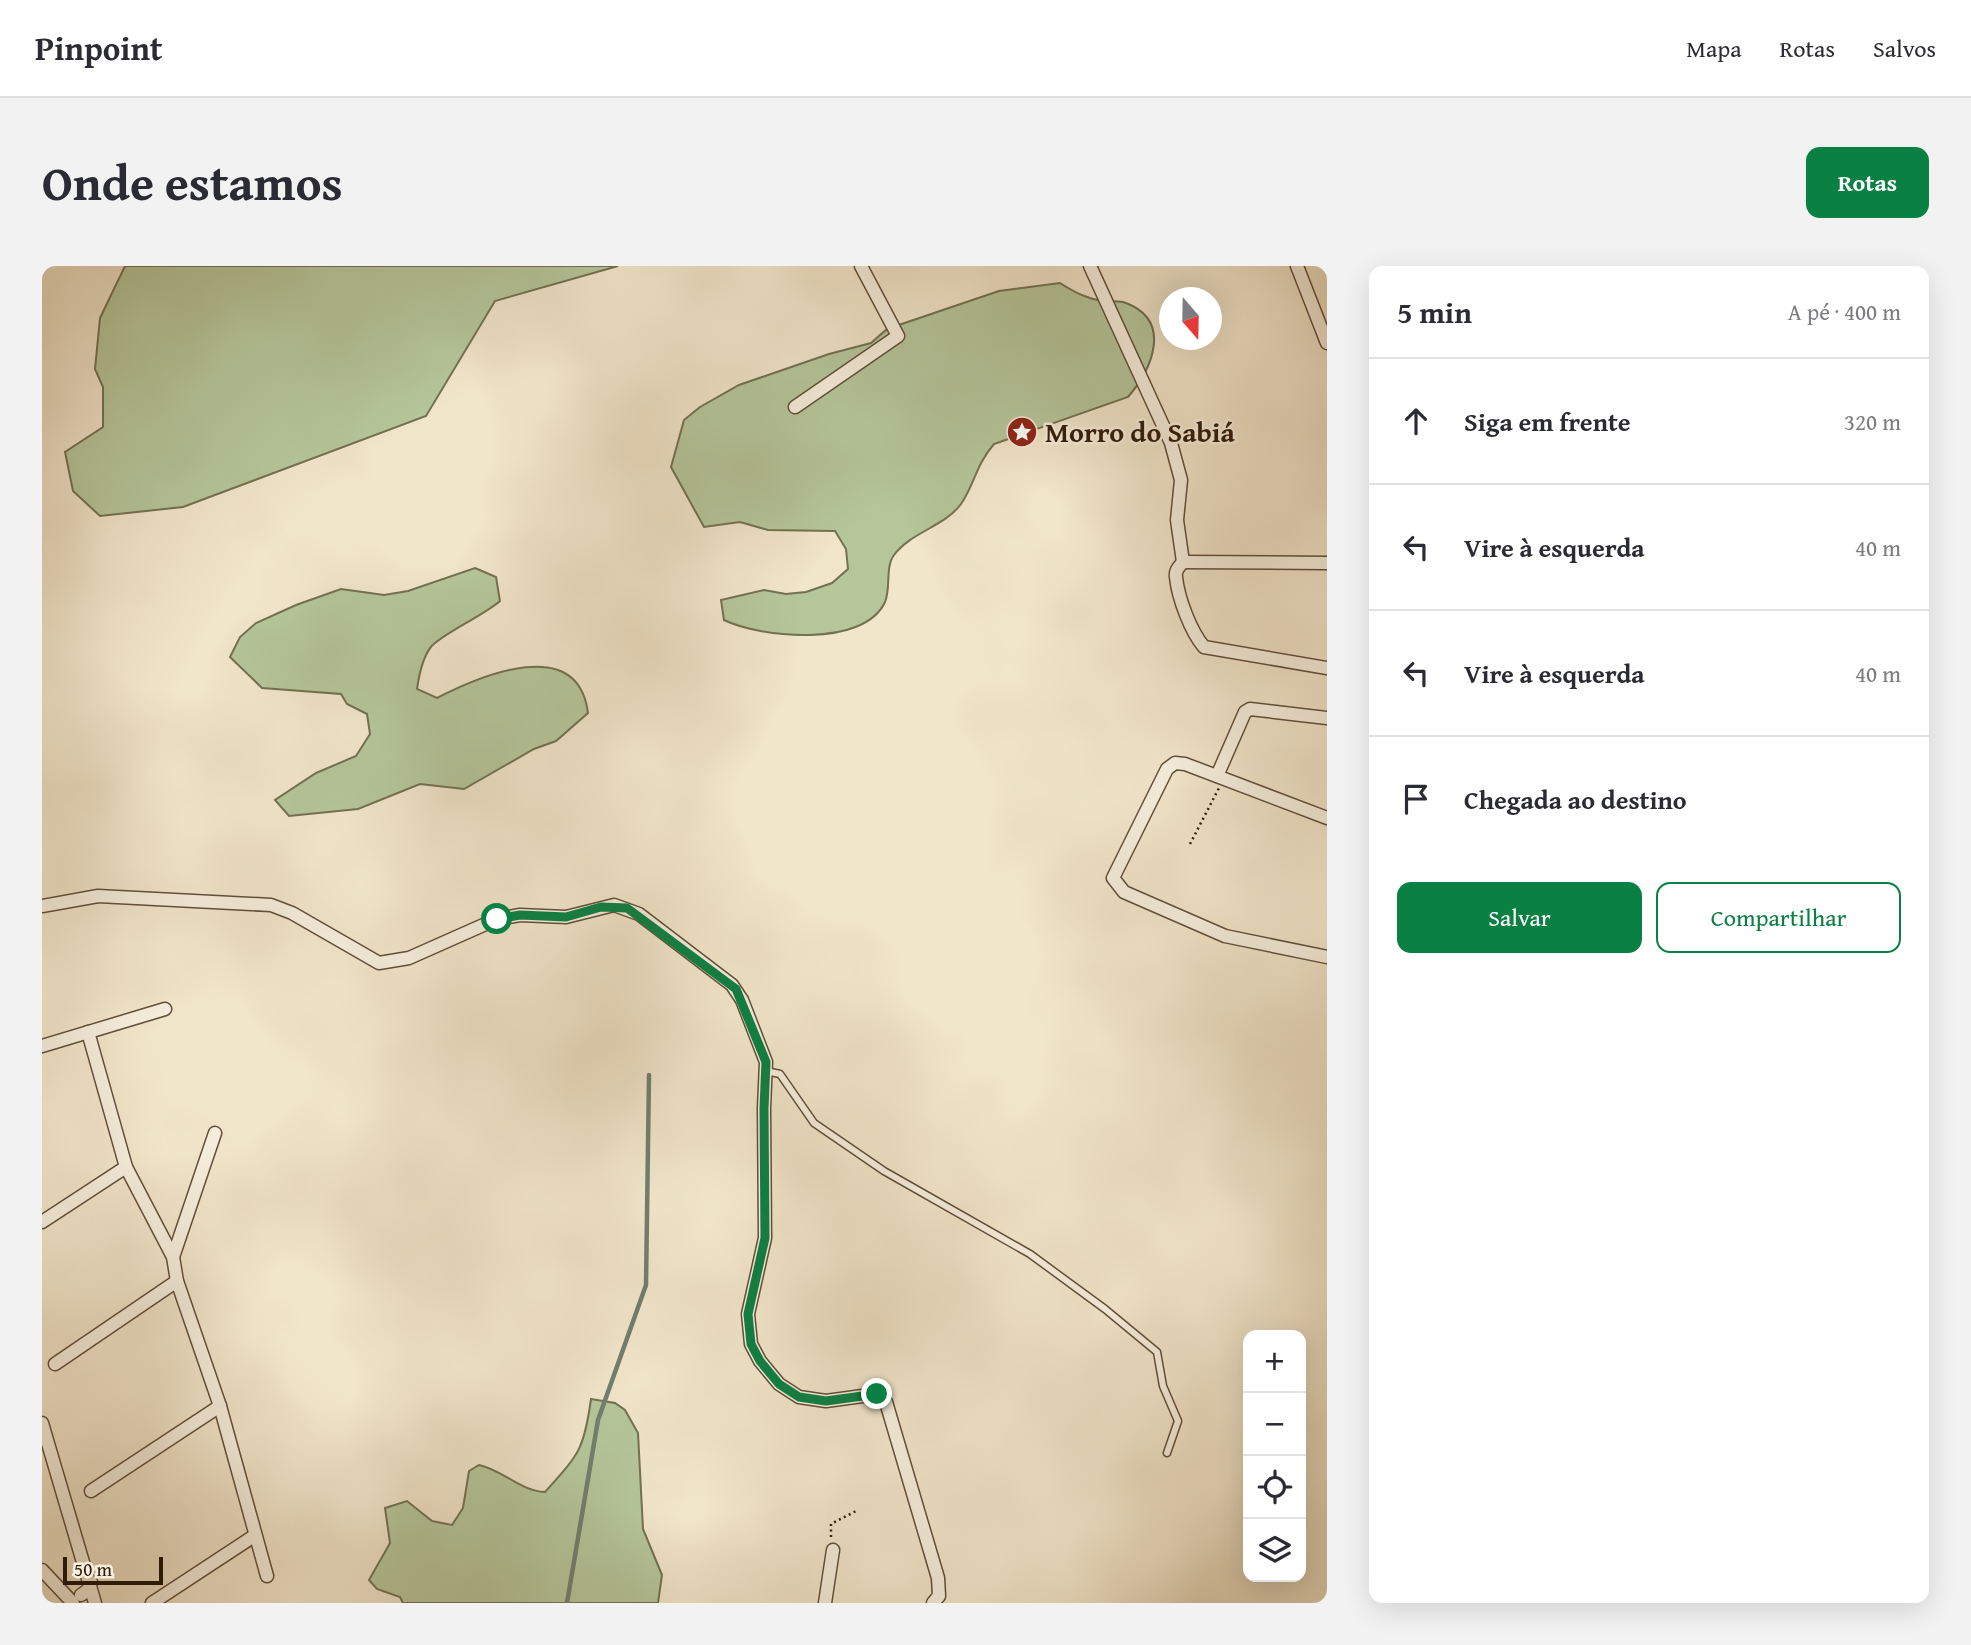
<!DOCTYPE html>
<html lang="pt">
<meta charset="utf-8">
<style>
:root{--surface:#fff;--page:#f2f2f3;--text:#2b2b33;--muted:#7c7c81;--line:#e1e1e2;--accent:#0b8043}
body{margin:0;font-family:"Gentium Book Plus",serif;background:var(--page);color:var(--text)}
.controls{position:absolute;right:21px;bottom:21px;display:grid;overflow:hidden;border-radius:14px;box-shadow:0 7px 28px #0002}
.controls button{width:63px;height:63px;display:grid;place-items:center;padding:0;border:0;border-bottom:2px solid var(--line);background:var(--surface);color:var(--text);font:35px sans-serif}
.compass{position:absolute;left:1117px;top:21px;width:63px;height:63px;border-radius:50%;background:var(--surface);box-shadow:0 7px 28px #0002;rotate:160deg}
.scale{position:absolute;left:21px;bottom:18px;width:100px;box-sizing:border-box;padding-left:7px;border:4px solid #311c0a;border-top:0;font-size:19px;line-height:24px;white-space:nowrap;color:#311c0a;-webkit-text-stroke:5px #f6eedd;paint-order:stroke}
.stop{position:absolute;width:21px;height:21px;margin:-16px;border:5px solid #0b8043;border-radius:50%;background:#fff}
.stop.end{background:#0b8043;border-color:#fff;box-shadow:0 2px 7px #0008}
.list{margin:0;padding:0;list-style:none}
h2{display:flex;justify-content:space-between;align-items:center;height:91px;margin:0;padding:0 28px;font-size:30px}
h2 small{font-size:23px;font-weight:400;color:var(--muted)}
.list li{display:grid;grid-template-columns:46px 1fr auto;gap:21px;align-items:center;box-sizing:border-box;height:126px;padding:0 28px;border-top:2px solid var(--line)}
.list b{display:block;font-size:26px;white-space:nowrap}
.list em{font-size:23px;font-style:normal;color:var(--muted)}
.actions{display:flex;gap:14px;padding:21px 28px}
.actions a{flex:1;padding:16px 0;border:2px solid var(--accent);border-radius:14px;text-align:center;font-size:24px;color:var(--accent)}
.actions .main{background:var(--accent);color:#fff}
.icon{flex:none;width:38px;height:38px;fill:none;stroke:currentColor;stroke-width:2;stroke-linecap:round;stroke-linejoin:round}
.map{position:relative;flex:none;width:1285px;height:1337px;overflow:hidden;border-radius:14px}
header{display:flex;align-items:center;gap:42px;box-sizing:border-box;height:98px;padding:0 35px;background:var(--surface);border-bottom:2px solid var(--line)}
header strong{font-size:33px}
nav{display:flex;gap:38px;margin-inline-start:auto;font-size:24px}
.intro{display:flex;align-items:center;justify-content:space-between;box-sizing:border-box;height:168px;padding:0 42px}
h1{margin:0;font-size:49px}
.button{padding:18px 32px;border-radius:14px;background:var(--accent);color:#fff;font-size:24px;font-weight:700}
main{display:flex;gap:42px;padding:0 42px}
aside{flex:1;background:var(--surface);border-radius:14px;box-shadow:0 7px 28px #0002}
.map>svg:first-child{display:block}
.green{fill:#b5c69b;stroke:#737152;stroke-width:2}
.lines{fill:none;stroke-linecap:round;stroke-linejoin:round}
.stream{stroke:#717e6f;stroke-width:4.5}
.service-casing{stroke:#614e3a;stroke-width:9}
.minor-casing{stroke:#614e3a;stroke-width:15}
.path{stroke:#311c0a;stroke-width:2.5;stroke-dasharray:2 3.5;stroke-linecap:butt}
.service{stroke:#f6eedd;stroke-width:6}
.minor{stroke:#f6eedd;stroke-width:12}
.route{stroke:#0b8043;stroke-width:9}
.labels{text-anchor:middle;stroke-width:5;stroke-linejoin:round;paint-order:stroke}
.poi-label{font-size:28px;font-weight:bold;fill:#311c0a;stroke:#f6eedd;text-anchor:start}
</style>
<header>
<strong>Pinpoint</strong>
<nav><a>Mapa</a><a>Rotas</a><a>Salvos</a></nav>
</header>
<div class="intro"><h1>Onde estamos</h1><a class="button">Rotas</a></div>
<main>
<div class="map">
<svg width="1285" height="1337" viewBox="0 0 1285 1337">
<rect width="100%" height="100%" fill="#f1e5ca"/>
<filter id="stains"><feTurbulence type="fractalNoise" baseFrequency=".00286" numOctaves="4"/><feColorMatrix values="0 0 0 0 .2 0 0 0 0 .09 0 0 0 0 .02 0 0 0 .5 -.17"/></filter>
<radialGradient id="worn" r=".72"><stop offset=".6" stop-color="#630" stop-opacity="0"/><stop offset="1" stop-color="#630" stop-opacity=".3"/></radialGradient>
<!-- green -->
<g class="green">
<path d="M83,0h493l-123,35 -69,115 -243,91 -83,9 -27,-25 -8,-39 38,-25v-40l-8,-18 5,-51z"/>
<path d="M1018,17c14,9 27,16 44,18 7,1 15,-1 22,2 47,18 26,66 2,94l-134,47c-19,22 -19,40 -33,60 -17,23 -50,28 -67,51 -9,12 -3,33 -9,47 -21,46 -124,36 -161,18l-3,-20 43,-10 22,4 20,-2 26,-9 16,-14 -2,-20 -11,-18 -67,-1 -28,-8 -36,5 -33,-60 13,-47 16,-13 39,-22 90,-31 42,-11 16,-14 112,-38z"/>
<path d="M433,302l21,9 4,24c-17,15 -60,34 -69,46 -9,11 -12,28 -14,42l20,9c45,-23 141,-64 151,15l-32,28 -22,8 -70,40 -44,-5 -62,25 -69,7 -14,-16 41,-27 40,-17 14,-22 -3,-20 -20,-10 -6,-10 -79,-6 -32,-31 10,-20 16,-14 40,-18 45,-16 43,6 24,-4z"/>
<path d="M549,1133l24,4 10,7 13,23 5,96 19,46 -4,28h-255l-3,-6 -23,-8 -8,-9 21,-37 -5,-35 22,-7 25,20 20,4 11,-17 6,-37 10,-6c24,5 41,26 66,27 34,-38 39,-42 46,-93z"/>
</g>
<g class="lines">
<!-- stream -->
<path class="stream" d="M525,1337l31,-183 48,-135 3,-210"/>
<!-- service casing -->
<g class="service-casing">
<path id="service" d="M724,805l14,3 34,49 70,48 146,83 75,55 52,43 6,34 15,35 -11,32"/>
</g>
<!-- minor casing -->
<g class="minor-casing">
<g id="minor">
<path d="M1048,0l81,177 10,37 -4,40 6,42"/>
<path d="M1255,0l30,77"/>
<path d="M753,141l103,-71 -37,-70"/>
<path d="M1141,296c-4,5 -8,8 -7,15 2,21 15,55 28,70l123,21"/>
<path d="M1141,296l144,1"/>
<path d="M1175,510l28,-64 5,-3 77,9"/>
<path d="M1285,552l-142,-54 -10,-1 -8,6 -54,109 11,14 101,44 102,21"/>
<path d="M0,640l56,-10 173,9 21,8 87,50 30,-5 88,-39 23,-4 46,2 48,-12 25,9 93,71 10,15 24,62 -2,46 1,130 -17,76 3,30 9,17 19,23 20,13 27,4 51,-7 9,8 52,176 1,18 -6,7"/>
<path d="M46,766l38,135 47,90 4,24 43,125 47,170"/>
<path d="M0,780l123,-37"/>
<path d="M0,956l84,-55"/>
<path d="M131,991l42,-124"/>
<path d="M13,1098l122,-83"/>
<path d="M0,1157l53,180"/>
<path d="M49,1225l129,-85"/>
<path d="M0,1304l31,33"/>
<path d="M39,1329l7,-5 3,-8"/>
<path d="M110,1337l102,-67"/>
<path d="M783,1337l8,-53"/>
</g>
</g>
<!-- path -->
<g class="path">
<path d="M1148,578l29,-56"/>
<path d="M789,1271v-13l25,-13"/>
</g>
<!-- service -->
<use href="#service" class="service"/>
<!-- minor -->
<use href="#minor" class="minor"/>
</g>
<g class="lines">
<!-- route -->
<path class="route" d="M455,653l23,-4 46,2 35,-10 26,1 109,81 30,73 -2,46 1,130 -17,76 3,30 9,17 19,23 20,13 27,4 51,-7"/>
</g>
<!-- icons -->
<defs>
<g id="sight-disc" transform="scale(1.575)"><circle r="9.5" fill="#8f2418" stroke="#f6eedd"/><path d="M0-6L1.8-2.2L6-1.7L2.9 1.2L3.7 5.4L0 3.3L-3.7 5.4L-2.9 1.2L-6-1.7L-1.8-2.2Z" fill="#fff"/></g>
</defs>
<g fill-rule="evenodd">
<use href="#sight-disc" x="980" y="166"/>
</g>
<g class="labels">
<!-- poi labels -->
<g class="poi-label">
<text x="1003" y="176">Morro do Sabiá</text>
</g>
</g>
<rect width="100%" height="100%" filter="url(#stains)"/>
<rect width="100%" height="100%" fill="url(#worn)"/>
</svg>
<div class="controls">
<button>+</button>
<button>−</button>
<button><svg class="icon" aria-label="locate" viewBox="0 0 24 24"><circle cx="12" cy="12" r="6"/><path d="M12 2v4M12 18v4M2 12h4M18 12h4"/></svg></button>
<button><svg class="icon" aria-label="layers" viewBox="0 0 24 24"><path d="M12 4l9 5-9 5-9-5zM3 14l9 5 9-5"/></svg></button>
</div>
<svg class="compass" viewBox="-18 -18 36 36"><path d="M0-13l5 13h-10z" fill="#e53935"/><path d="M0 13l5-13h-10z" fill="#7c7c81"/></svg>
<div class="scale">50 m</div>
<div class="stop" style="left:455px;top:653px"></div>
<div class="stop end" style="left:835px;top:1128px"></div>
</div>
<aside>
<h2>5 min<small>A pé · 400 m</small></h2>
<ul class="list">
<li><svg class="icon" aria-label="ahead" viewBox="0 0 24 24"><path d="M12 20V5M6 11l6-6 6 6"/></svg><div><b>Siga em frente</b></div><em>320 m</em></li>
<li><svg class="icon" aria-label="left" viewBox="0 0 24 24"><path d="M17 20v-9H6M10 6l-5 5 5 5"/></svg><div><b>Vire à esquerda</b></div><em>40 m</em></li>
<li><svg class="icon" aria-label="left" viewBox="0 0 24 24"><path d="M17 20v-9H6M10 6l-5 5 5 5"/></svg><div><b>Vire à esquerda</b></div><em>40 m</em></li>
<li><svg class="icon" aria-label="arrive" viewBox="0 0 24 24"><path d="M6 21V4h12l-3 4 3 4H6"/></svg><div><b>Chegada ao destino</b></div></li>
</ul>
<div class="actions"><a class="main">Salvar</a><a>Compartilhar</a></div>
</aside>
</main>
